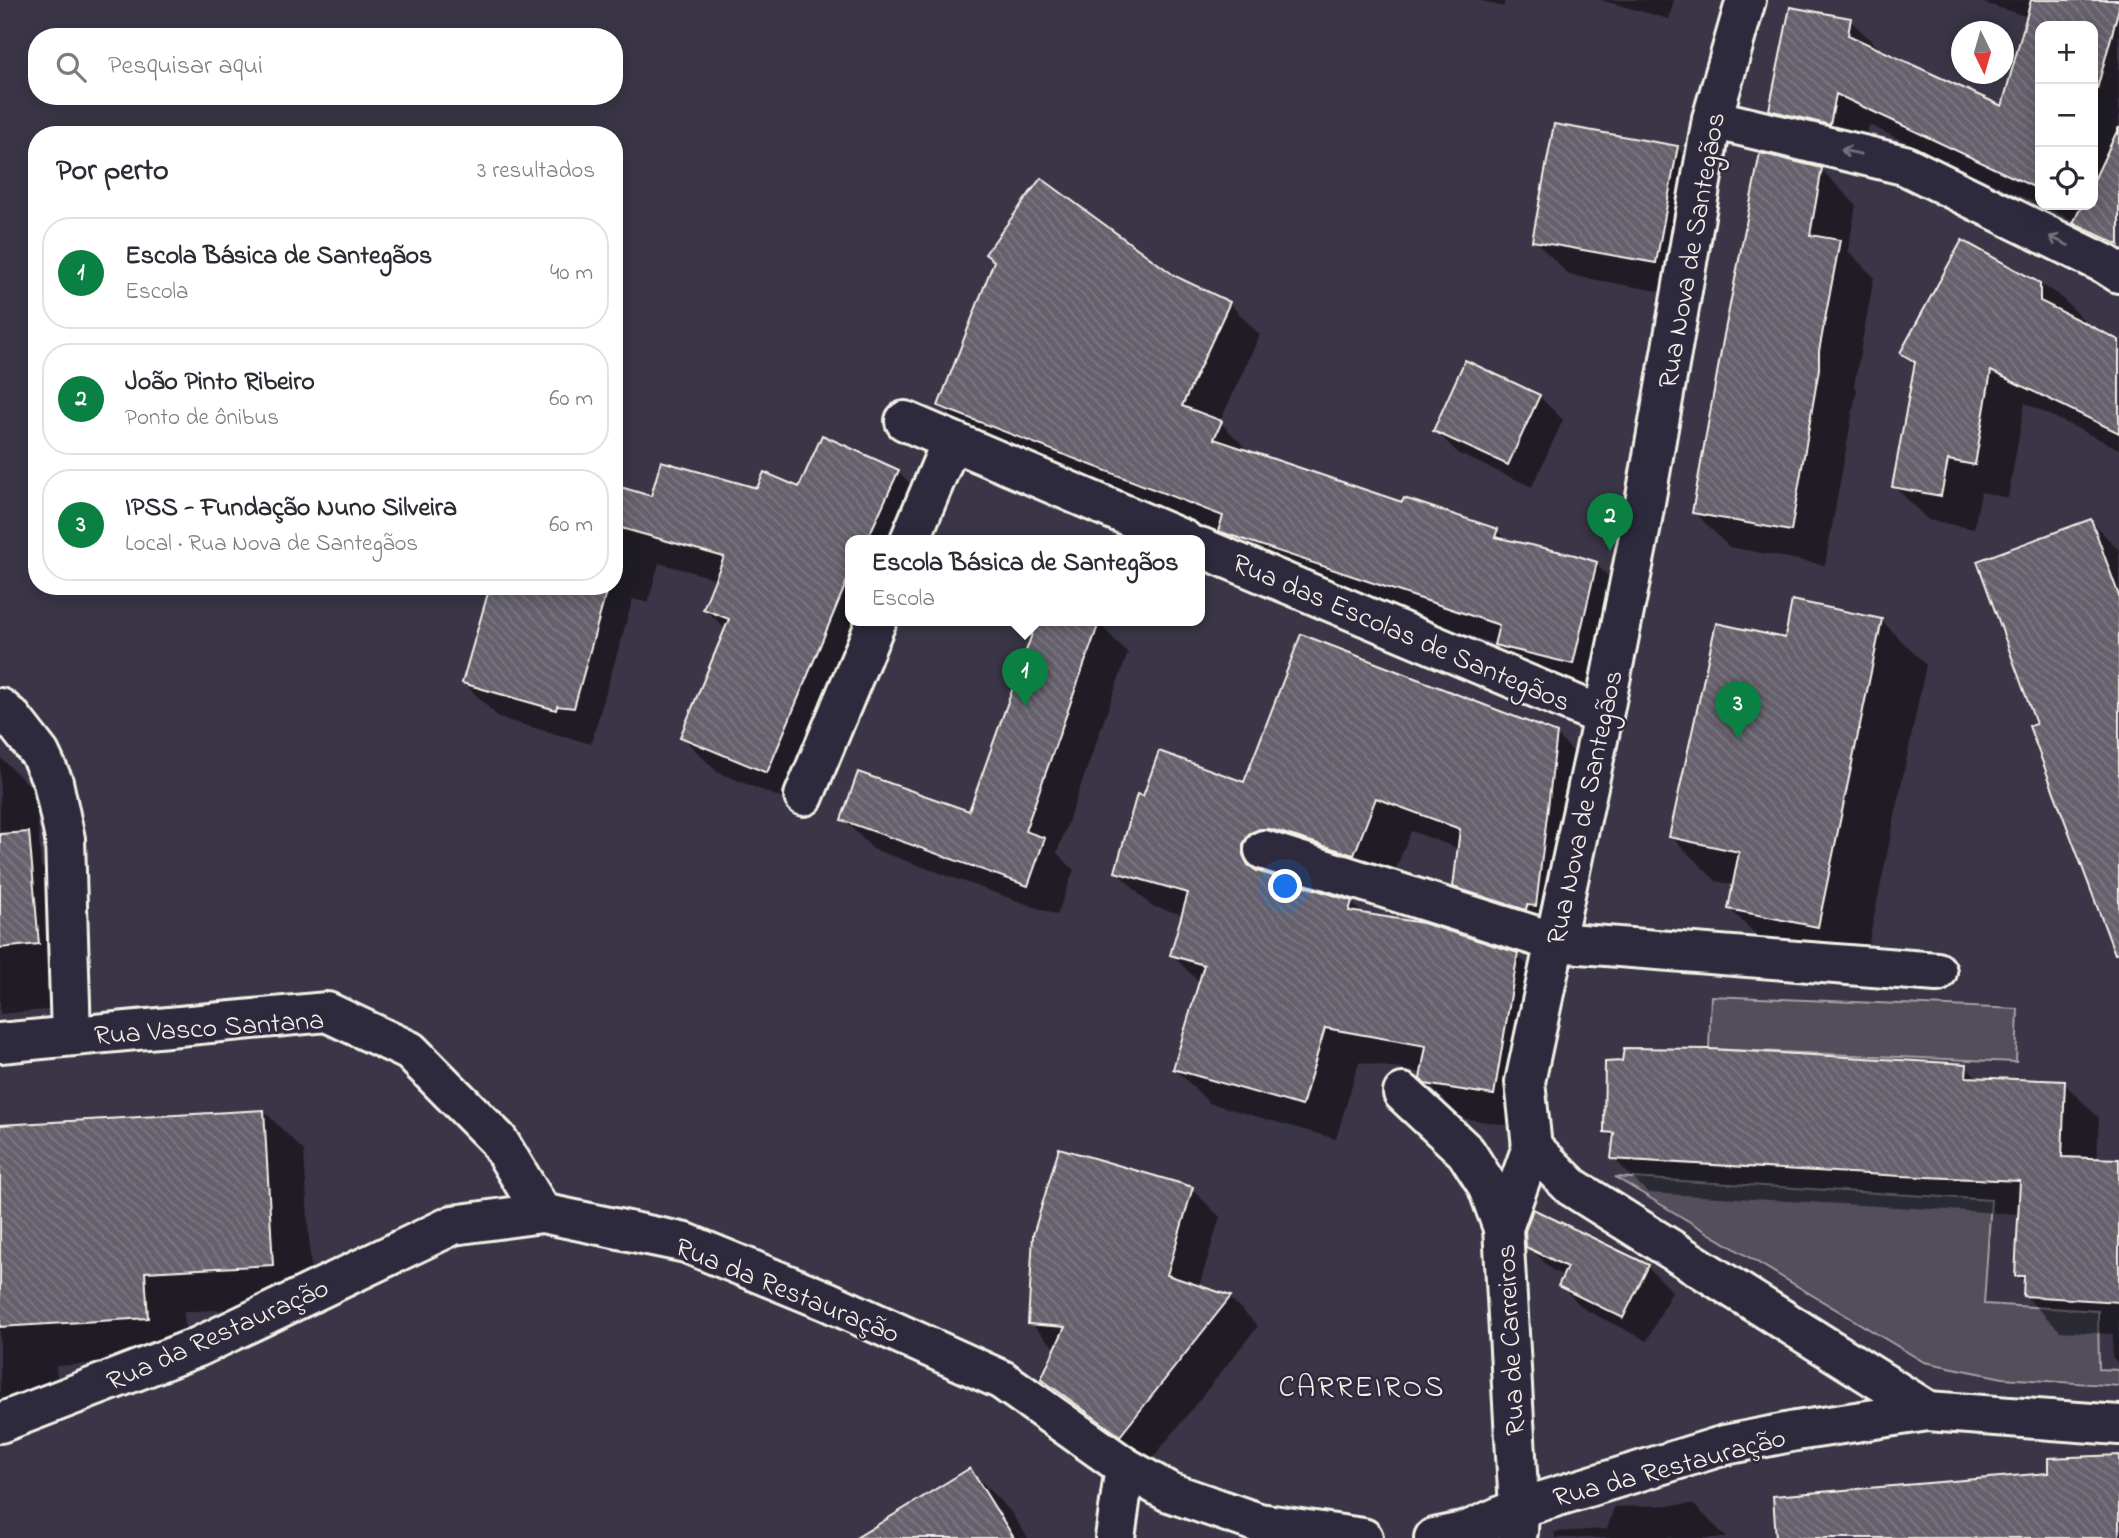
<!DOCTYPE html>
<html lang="pt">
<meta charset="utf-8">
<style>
:root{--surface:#fff;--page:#f7f7f7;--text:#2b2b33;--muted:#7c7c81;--line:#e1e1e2;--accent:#0b8043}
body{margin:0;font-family:"Indie Flower",sans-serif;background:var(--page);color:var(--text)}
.controls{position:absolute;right:21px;top:21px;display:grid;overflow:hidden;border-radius:14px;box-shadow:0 4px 18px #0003}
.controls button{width:63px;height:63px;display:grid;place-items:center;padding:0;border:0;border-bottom:2px solid var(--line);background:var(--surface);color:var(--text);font:35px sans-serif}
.compass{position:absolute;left:1951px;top:21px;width:63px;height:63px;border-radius:50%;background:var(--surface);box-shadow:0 4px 18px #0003;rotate:175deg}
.you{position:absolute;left:1286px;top:887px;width:24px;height:24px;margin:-18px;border:5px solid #fff;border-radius:50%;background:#1a73e8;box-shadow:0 0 0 10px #1a73e833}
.badge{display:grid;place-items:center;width:46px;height:46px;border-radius:50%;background:var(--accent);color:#fff;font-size:23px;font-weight:700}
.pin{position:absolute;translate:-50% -58px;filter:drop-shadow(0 2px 4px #0008)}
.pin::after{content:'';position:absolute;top:37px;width:24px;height:21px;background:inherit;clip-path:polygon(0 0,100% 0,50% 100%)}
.popup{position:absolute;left:845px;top:535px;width:360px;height:91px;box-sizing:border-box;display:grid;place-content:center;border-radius:14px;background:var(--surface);filter:drop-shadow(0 2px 5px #0005);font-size:23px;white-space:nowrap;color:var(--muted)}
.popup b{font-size:26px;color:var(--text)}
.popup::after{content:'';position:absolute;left:50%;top:100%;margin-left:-14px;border:14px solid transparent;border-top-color:var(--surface)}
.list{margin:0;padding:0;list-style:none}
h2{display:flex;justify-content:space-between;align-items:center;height:91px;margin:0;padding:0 28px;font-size:30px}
h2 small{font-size:23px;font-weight:400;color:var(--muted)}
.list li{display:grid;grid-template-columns:46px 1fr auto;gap:21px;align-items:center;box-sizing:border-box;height:112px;margin:0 14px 14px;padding:0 14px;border:2px solid var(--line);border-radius:28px}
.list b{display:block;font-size:26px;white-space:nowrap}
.list p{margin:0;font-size:23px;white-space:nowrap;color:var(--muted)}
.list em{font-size:23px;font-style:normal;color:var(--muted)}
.icon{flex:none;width:38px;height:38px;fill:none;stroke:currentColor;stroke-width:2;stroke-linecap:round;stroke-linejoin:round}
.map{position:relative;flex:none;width:2119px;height:1538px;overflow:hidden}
.search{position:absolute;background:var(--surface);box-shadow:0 4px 18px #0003;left:28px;top:28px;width:595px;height:77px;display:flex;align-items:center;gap:18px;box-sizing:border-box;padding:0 24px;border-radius:28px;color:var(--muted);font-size:26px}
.panel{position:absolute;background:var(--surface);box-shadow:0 4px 18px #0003;left:28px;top:126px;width:595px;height:469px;border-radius:28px}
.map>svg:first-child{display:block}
.green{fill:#534e5c;stroke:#a4a0a2;stroke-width:2}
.shadow{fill:#0007;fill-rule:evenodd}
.building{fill:url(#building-back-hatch);stroke:#f4f1e8;stroke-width:2}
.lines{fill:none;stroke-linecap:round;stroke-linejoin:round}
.minor-casing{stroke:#f4f1e8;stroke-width:44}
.minor{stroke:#2f2a3d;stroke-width:38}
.oneway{stroke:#747079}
.labels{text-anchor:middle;stroke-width:5;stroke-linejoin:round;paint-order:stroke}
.street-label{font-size:28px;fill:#f4f1e8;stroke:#2f2a3d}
.neighbourhood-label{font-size:30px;letter-spacing:2px;fill:#f4f1e8;stroke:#2f2a3d}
</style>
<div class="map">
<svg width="2119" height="1538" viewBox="0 0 2119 1538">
<defs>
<pattern id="building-back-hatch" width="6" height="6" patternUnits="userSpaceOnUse" patternTransform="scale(1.75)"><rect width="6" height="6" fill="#65616c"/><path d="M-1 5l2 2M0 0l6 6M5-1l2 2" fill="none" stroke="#7c7881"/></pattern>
</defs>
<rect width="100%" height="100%" fill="#3b3647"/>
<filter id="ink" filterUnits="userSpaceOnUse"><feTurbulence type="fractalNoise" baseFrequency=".0143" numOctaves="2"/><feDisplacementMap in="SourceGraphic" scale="14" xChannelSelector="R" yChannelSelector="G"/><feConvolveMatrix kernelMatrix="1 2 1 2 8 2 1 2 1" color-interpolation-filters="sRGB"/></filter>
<g filter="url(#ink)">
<!-- green -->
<g class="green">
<path d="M1711,996l307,13 -2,53 -307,-13z"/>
<path d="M1615,1177l376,23 -7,104 114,7 1,58 20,1v16l-116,-8 -79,-16z"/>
</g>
<!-- shadow -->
<g class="shadow">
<path d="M1479,0h26l-2,7z"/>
<path d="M1600,0h74l-5,19z"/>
<path d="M1975,0h144v261l-11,-6 -32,-33 -207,-97 -7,31 -58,-14 -33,-32 79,-90 33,32 120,56 25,-91zM2040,26h53v179h-53z"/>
<path d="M1677,148l35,35 -21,114 -122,-22 -35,-35z"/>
<path d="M1821,169l35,36 -8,46 26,26 -20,109 3,3 -32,176 -96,-18 -35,-35z"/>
<path d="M1962,242l96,52 35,35 26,13v107l-94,-46 -17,95 -27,-6 -7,37 -46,-9 -34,-34 22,-119 -14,-14z"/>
<path d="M1174,278l55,25 31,32 -40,87 32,32 151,50 94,27 11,11 88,22 31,31 -23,99 -77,-18 -32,-32 -244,-82 -28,-28 -251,-97 -32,-31z"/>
<path d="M1539,396l24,24 -31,67 -73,-33 -24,-24z"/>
<path d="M898,471l35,35 -16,34h-67v80h30l-77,187 -86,-35 -35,-35 44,-107 -21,-21 12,-30 -58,-16 -11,40 -15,-4 -42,145 -92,-26 -35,-35 28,-97h122v-99l38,11 148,-9z"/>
<path d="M2091,521l28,29v409l-87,-232 7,-2z"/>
<path d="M1881,620l45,45 -63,306 -89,-18 -45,-45 5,-23 -18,-4 -45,-44 115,-197z"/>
<path d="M1098,623l30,30 -71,200 17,17 -17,45 -184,-66 -30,-30 127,-6z"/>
<path d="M1556,734l34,35 -20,170 -81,-18 -34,-35 4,-37 -48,-18 -23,58 -105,-21 -6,11 74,23 13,13 153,40 35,34 -24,140 -66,-11 -40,-40 1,-5 -64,-11 -23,77 -127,-36 -34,-34 25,-86 -28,-28 12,-40 -33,-9 -34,-34 128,-87z"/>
<path d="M0,757l36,35 5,74 16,16 11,126 -68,6z"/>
<path d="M1966,1066l14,14 84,3 35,35 -2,42 22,1v203l-7,-7 1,-23 -53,-3 -35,-35 1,-12 -9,-9 3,-61 -372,-21 -35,-35 2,-18 -9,-9z"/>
<path d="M264,1111l40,40 9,153 -129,8 3,46 -131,8 4,44 -60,3v-286z"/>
<path d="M1192,1189l28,28 -21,70 31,11 28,28 -109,137 -78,-56 -28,-28 13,-30 -26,-26z"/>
<path d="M1528,1246l120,21 24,24 -25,50 -63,-32 -24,-24 4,-9 -12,-6z"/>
<path d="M970,1470l40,41 18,27h-168z"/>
<path d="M1693,1504l34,34h-172l-1,-6 53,-3 7,-22z"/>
</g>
<!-- building -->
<g class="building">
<path d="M2031,0h88v8l-22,81 -4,-1v-62h-53v164l-204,-96 -6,31 -61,-15 21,-103 61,11 -3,17 154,71z"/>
<path d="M1554,124l124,22 -22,117 -124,-22z"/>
<path d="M2119,127v118l-46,-22 9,-18h11v-23z"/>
<path d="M1760,153l62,15 -12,67 30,5 -21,111v18l-28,162 -99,-18 32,-178z"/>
<path d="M1041,178l134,98 55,26 -48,104 40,15 -8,18 188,63 2,-4 94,31 -3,8 80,18 22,7 -24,102 -79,-19 5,-20 -275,-92 -6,-2 5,-15 -285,-110 56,-145 -9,-7z"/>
<path d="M1962,240l78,43v18l79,39v93l-128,-62 -16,94 -27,-5 -7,36 -49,-9 23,-125 -15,-9z"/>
<path d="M1465,360l75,35 -32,70 -75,-34z"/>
<path d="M822,435l77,35 -32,70h-17v34l-83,199 -87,-36 49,-118 -26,-10 21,-52 -110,-31v-41l37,11 10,-35 96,27 7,-16 35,15z"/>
<path d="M2091,519l28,77v357l-4,1 -86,-228 7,-2 -59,-163z"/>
<path d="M490,586h118l-34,122 -17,-2 -1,4 -94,-27z"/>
<path d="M1792,600l90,19 -64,308 -90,-18 11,-57 -70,-15 47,-214 69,15z"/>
<path d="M1037,620h63l-75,211 20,7 -17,48 -187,-66 17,-48 111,39z"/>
<path d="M1301,634l256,99 -21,173 -9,-1 -1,5 -73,-23 7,-58 -84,-31 -22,57 -84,-26h-10l-10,4 -7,11v11l5,10 9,6 95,30 -3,10 74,12 95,30 -24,142 -69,-11 -5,-5 6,-33 -101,-18 -23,78 -129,-37 31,-104 -34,-10 18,-62 -73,-21 22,-78 6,2 16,-45 85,31z"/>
<path d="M29,832l10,112 -39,4v-114z"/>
<path d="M1624,1048l85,1 258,15 -1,13 99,4 -3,76 57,2v143l-96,-6 1,-20h-9l5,-95 -119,-5 -290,-17 3,-26 -10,-1 1,-70 17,-1z"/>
<path d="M264,1110l9,155 -128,7 3,46 -148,9v-202z"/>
<path d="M1059,1148l134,39 -26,88 64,21 -111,140 -79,-57 24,-52 -37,-3 5,-89z"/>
<path d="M1533,1209l116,56 -26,53 -65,-32 9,-19 -41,-20 -1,-16z"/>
<path d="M2119,1455v83h-343l-3,-42 275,-23v-15z"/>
<path d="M970,1468l44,70h-158z"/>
</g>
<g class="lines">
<!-- minor casing -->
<g class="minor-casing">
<g id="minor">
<path d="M1746,0l-34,119 -72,412 -37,185 -78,366 7,65 40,40 356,224"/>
<path d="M1712,119l192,46 201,99 14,9"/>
<path d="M905,421l279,119"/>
<path d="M910,540l41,-98"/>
<path d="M1200,547l403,169"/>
<path d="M0,708l12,10 28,36 13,28 12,57 6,197"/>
<path d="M804,796l73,-176"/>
<path d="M1264,850l291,92 382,30"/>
<path d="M0,1043l327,-31 83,39 88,89 44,73"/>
<path d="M1403,1093l63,59 21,33 16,43"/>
<path d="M0,1423l198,-76 255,-122 89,-12 144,30 141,58 175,79 123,87 44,25 90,31 104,15"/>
<path d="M1518,1532l1,-24 -16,-280 29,-81"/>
<path d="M1115,1538l10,-71"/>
<path d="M1434,1538l33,-7 52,-23 206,-63 71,-14 132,-20 191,14"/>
</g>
</g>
<!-- minor -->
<use href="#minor" class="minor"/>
</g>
<!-- one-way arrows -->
<defs><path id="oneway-shaft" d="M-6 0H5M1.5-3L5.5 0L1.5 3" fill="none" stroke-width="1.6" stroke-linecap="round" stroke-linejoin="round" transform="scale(1.75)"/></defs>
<g class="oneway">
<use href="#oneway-shaft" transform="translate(1851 152) rotate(-167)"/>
<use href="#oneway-shaft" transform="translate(2059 241) rotate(-154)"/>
</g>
</g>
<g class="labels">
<!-- street labels -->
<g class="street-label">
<text transform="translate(1690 250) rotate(-80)" y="10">Rua Nova de Santegãos</text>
<text transform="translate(1402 631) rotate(23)" y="10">Rua das Escolas de Santegãos</text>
<text transform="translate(1583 807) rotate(-78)" y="10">Rua Nova de Santegãos</text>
<text transform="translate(209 1026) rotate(-4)" y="10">Rua Vasco Santana</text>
<text transform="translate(788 1289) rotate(22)" y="10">Rua da Restauração</text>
<text transform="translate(217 1333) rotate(-24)" y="10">Rua da Restauração</text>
<text transform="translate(1509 1340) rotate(-93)" y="10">Rua de Carreiros</text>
<text transform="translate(1669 1466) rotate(-15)" y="10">Rua da Restauração</text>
</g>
<!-- neighbourhood labels -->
<g class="neighbourhood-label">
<text x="1362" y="1396">CARREIROS</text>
</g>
</g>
</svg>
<div class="controls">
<button>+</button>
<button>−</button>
<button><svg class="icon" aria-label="locate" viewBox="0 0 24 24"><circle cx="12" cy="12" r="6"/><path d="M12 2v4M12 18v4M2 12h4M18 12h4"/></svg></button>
</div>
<svg class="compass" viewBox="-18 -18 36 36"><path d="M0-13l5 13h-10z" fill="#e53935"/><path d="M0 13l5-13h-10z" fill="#7c7c81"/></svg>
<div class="you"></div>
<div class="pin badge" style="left:1025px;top:706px">1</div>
<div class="popup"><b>Escola Básica de Santegãos</b>Escola</div>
<div class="pin badge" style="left:1610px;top:551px">2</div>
<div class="pin badge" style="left:1738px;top:739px">3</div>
<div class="search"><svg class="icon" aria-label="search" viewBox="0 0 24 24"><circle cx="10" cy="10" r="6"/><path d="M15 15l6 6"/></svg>Pesquisar aqui</div>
<section class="panel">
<h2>Por perto<small>3 resultados</small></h2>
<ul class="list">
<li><span class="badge">1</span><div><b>Escola Básica de Santegãos</b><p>Escola</p></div><em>40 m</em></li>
<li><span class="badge">2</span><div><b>João Pinto Ribeiro</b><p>Ponto de ônibus</p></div><em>60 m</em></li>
<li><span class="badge">3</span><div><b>IPSS - Fundação Nuno Silveira</b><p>Local · Rua Nova de Santegãos</p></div><em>60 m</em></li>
</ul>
</section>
</div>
